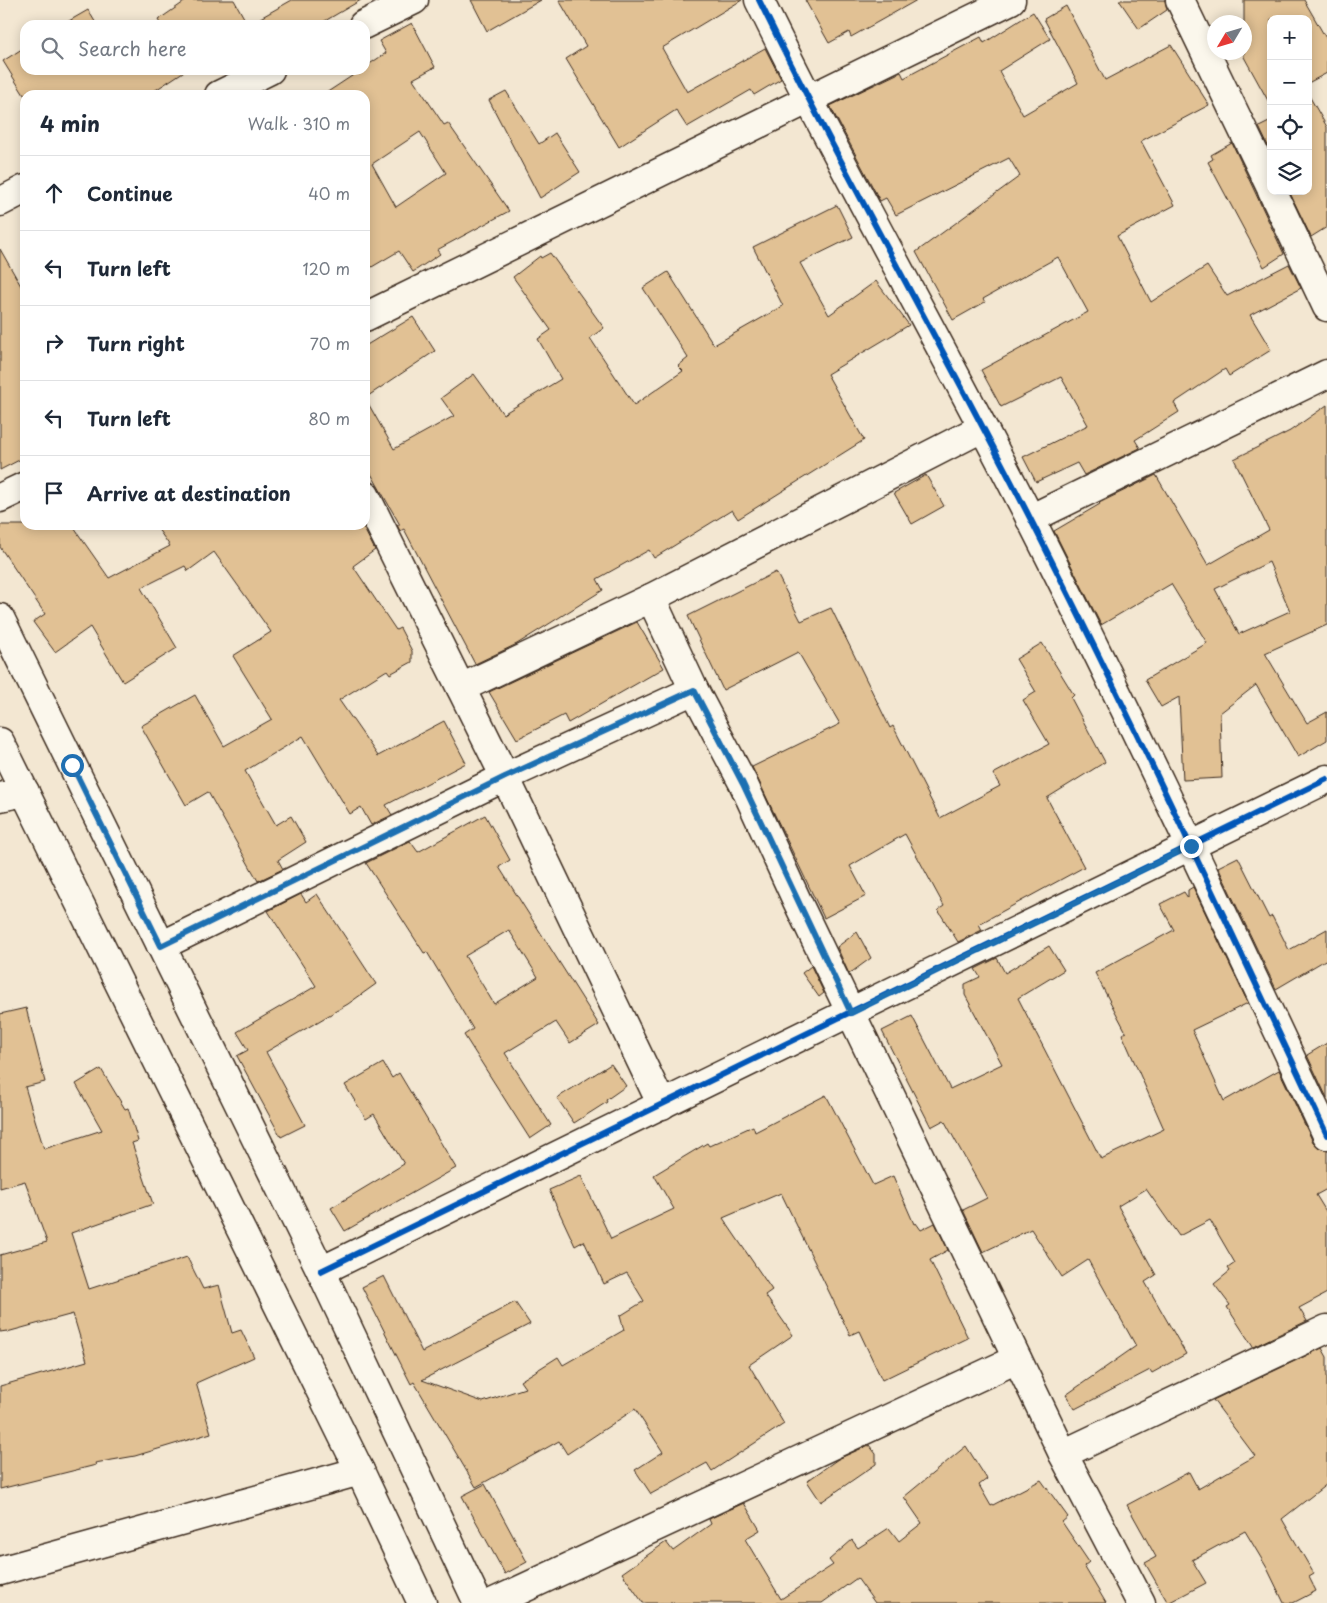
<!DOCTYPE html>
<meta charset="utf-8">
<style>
:root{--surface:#fff;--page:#f6f6f7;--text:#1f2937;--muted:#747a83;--line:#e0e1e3}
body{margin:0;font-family:"Playpen Sans",sans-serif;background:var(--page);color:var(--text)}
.controls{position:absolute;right:15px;top:15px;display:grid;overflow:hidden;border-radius:10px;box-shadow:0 2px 12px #0003}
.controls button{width:45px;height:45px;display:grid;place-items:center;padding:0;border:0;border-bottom:1px solid var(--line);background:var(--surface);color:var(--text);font:25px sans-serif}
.compass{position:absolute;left:1207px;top:15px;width:45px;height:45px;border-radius:50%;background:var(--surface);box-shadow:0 2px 12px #0003;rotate:232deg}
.stop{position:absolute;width:15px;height:15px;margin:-11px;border:4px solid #1f6fb2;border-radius:50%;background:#fff}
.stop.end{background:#1f6fb2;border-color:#fff;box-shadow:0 1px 5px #0008}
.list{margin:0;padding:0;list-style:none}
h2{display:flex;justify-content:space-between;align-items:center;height:65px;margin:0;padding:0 20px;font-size:21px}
h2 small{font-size:16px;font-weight:400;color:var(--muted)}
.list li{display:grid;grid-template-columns:32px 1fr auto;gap:15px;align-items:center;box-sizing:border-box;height:75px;padding:0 20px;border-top:1px solid var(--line)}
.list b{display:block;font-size:19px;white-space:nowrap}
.list em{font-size:16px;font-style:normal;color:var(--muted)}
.icon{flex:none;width:28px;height:28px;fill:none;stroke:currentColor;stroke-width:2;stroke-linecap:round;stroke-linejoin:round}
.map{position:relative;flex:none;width:1327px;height:1603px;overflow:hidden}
.search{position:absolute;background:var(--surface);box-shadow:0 2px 12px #0003;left:20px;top:20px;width:350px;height:55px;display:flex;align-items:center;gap:12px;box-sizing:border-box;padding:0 18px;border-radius:15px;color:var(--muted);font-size:19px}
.panel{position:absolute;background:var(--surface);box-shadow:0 2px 12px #0003;left:20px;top:90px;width:350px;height:440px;border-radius:15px}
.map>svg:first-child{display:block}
.building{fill:#e1c194;stroke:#3b2a1e;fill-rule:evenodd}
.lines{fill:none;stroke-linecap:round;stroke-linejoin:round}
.street-casing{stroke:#3b2a1e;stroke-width:31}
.secondary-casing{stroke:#3b2a1e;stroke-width:31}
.street{stroke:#fbf7ec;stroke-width:28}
.secondary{stroke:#fbf7ec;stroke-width:28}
.cycleway-casing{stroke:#fbf7ec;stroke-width:9}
.cycleway{stroke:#0057b8;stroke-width:6}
.route{stroke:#1f6fb2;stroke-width:6}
</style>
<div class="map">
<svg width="1327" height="1603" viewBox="0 0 1327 1603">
<rect width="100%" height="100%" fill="#f3e7d2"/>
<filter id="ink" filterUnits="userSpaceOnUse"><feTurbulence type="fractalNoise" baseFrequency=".02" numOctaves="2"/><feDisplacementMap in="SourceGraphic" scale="10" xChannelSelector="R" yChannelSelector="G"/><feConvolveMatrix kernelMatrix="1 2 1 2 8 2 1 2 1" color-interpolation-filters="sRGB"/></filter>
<g filter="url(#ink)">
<!-- building -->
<g class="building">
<path d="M187,0h47l14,25 44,-25h69l-43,25h-157l-3,-5z"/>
<path d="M471,0h70l-54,31z"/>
<path d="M559,0h183l-80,48 25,44 78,-44 16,31 -27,16 -3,-5 -64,37 -11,-17 -57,37 -53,-88 20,-13z"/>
<path d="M805,0h112l-66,37 -2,-5 -20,11z"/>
<path d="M1119,0h46l2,10 -28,19z"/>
<path d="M1244,0h60l23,40v33l-19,10v-64h-37v87l-27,-49z"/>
<path d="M1066,6l39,74 66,-35 38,60 -68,36 34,64 -58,31 34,66 56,-36 20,30 62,-32 12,24 -51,27 21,35 -42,26 -4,-7 -51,34 5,9 -44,28 5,8 -56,27 -7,-12 -41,19 -13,-25 65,-32 -27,-48 -60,30 -20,-37 107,-58 -30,-55 -75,42 2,3 -32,18 -37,-68 104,-76 -11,-18 -113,57 -10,-17 -6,3 -50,-95 71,-34 3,6 77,-41 3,6 49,-31 17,27 -51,32 24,44 55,-32 -34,-64z"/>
<path d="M88,10l9,15h-35z"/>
<path d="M412,23l23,44 -22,12 31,46 4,-2 61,88 -72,39 3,4 -27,18 -14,-21 -34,20v-176h-42l38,-25h4v-3l21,-14 -7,-12zM420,132l26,41 -50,34 -24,-43z"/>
<path d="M25,47v23h161l-38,25h-124l-21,-34z"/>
<path d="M506,91l33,53 16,-11 25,39 -40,26 -51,-98z"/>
<path d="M1308,94l19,33v100l-16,10 -22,-46h19z"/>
<path d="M1271,121v31l-12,-25z"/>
<path d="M1232,143l52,111 -20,13 -56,-105 5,-3 -2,-4z"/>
<path d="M837,205l16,32 -53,26 29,52 47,-34 33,44 -82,49 37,66 -126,79 -6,-9 -78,48 -5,-8 -52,29 6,11 -86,54 -42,20 -71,-135 -4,2 -3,-6h3l-35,-62v-117l48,-29 22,34 -70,47 29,51 60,-33 -13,-18 33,-24 29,40 58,-35 -23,-40 13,-9 -38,-53 27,-21 1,2 9,-5 54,75 -14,10 44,67 49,-34 -5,-5 10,-8 -45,-70 25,-16 46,73 69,-39 -30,-59z"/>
<path d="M0,249l25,44v164l-25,13z"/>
<path d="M1327,405v220l-62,28 42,70 20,-11v28l-29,17 -42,-72 -36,28 2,65 -39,2 -4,-83 -18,10 -16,-27 62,-37 -36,-59 -70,41 -47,-94 46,-27 -1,-1 57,-28 52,90 61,-35 -35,-71 56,-28zM1269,562l21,49 -51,23 -24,-45z"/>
<path d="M926,475l18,31 -32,18 -18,-31z"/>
<path d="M0,525h72l37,53 61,-32 -15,-21h207l13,25 -22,16 43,64 4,-2 12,23v11l-22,12 -3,-4 -48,30 39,56 66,-35 22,42 -80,42 6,10 -21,10 -10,-18 -11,7 -47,-78 -58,35 31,54 15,-9 15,26 -28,18 5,9 -25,12 -50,-89 -22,13 -45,-79 54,-31 29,51 48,-27 -39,-63 38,-24 -57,-80 -26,19 -3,-5 -44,22 36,60 -54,34 -33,-55 -35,25 -22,-30 12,-8 -45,-67z"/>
<path d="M776,572l25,49 30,-13 59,120 3,-2 47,92 60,-32 -7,-12 56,-30 -26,-44 13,-8 -20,-33 26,-16 32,52 -3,3 34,64 -58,36 37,69 -105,57 3,6 -24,12 -20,-32 6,-4 -39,-72 -55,32 16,30 -42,22 -72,-151 88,-43 -42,-72 -75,38 -35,-74z"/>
<path d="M637,622l27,46 -96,55 -4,-8 -47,24 -28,-47z"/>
<path d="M485,815l25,45 -11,7 100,158 -29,18 -14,-21 -51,31 46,72 -21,14 -66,-104 9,-6 -46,-77 -3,1 -58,-90 44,-22 8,11zM509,930l29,47 -44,27 -29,-48z"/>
<path d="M1238,857l31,61 3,-2 17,34 38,-21v30l-51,30 -58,-122z"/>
<path d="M1193,887l55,116 -56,27 32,71 55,-31 34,72 6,6 8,2v39l-11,6 11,18v80l-28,15 8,13 -54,26 -26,-40 3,-2 -16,-21 16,-13 -2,-3 7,-5 -25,-43 -31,16 -33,-47 -28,17 38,69 -11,7 41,72 -34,19 -2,-3 -75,39 -9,-14 70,-49 -48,-86 -26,17 -31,-48 -48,23 -20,-42 24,-12 -43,-78 -13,7 -49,-96 30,-15 38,73 52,-25 -37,-69v-11l15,-7 -5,-8 22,-11 8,15 44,-27 15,24 -46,28 83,161 63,-30 -42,-95 4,-2 -31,-59 79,-43 -14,-26 24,-12 4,6v-8z"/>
<path d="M301,894l5,8 11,-8 59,90 -28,20 -82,48 39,73 -24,12 -44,-81 11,-6 -11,-18 79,-46 -48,-75z"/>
<path d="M857,932l14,26 -22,16 -12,-27z"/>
<path d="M811,966l13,27 -5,4 -17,-24z"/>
<path d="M26,1008l19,74 -20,5 19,62 58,-19 -26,-46 25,-15 24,40 3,-1 10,33 -6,2 21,61 -82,29 18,56 98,-32 16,32 16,-4 13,48 9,-3 13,27 -58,26 15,50 -76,23 -40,7 1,2 -96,24v-103l87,-25 -14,-47 -66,18v-1l-7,1v-77l47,-13 -22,-61 -25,7v-174z"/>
<path d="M1327,1043v55l-20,-43z"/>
<path d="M383,1063l9,15 7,-5 57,95 -111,63 -14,-23 73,-44 -30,-50 -8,5 -21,-34z"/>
<path d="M611,1064l15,22 -20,14 1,2 -33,21 -17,-25z"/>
<path d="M826,1095l47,90 20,-9 21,48 2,-1 5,7 14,-7 13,27 -18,10 38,78 -86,42 -23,-49 -9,4 -69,-142 -58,25 49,72 -7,5 28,40 -44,30 35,59 -72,47 -5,-8 -56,31 -16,-24 28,-18 -28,-43 -68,45 -8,-13 -83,46 -62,-105 -3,2 -49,-97 22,-11 38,76 93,-50 15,22 -108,56 61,22 42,-14 -5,-7 38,-24 5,8 61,-35 -4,-14 24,-15 -17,-28 -23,11 -20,-43 -9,5 -26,-56 32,-14 30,63 63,-30 -20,-34 53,-32 2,3 44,-20 2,6z"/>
<path d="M1322,1348l5,9v127l-45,35 32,55 -5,3 7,14 -23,12h-9l-17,-35 -22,-37 -53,29 14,23 -38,20 -23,-40 11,-6 -29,-52 62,-33 9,17 57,-33 -42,-56z"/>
<path d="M869,1445l7,9v10l-55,38 -14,-21 31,-22z"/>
<path d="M966,1446l21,33 -8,6 12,21 50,-26 27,37 -6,5 27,40 -5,4 22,37h-231l-18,-25 -35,25h-179l-21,-30 44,-31 7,9 38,-27 -2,-5 35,-16 16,27 -15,9 36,60 52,-34 -4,-5 23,-20 6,8 31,-20 10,13 23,-18 -18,-26z"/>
<path d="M485,1484l42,78 -22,12 -43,-78z"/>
</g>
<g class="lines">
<!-- street casing -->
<g class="street-casing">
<g id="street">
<path d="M759,0c86,176 183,345 272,520 103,203 199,409 296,615"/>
<path d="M1180,0l91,188"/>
<path d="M363,25l51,-25"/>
<path d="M219,95l51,-25"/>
<path d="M1272,191l55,116"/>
<path d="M0,202l25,-13"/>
<path d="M365,317l646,-317"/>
<path d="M365,495l140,282 157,328"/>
<path d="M0,498l25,-12"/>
<path d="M1030,519l297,-145"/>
<path d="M651,598l43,92 49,93 54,118 266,553 78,149"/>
<path d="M461,688l190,-90 331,-170"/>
<path d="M0,797l25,-5"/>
<path d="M161,946l344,-169 189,-87"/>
<path d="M1063,1454l264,-125"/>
<path d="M0,1571l360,-100"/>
<path d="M492,1603l525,-244"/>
</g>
</g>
<!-- secondary casing -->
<g class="secondary-casing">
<g id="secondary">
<path d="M0,618l321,653 157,332"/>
<path d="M0,742l360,729 62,132"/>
<path d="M321,1271l1006,-492"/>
</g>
</g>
<!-- street -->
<use href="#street" class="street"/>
<!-- secondary -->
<use href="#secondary" class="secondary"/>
<!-- cycleway casing -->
<g class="cycleway-casing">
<g id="cycleway">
<path d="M759,0c86,176 183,345 272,520 103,203 199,409 296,615"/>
<path d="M321,1271l1006,-492"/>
</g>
</g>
<!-- cycleway -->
<use href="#cycleway" class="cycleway"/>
</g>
</g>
<g class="lines" filter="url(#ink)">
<!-- route -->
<path class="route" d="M72,765l89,181 344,-169 189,-87 49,94 108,229 340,-167"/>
</g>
</svg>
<div class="controls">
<button>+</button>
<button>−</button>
<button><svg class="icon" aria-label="locate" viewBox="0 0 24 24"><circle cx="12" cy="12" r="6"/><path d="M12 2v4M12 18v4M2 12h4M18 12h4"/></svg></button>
<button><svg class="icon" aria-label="layers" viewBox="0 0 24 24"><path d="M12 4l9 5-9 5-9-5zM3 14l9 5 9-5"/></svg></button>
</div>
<svg class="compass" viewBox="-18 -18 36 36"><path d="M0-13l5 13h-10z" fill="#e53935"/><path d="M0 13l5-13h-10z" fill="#747a83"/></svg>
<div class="stop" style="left:72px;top:765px"></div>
<div class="stop end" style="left:1191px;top:846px"></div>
<div class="search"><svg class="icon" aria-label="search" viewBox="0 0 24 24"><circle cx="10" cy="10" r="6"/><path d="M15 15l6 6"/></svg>Search here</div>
<section class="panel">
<h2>4 min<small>Walk · 310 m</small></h2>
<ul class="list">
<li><svg class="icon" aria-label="ahead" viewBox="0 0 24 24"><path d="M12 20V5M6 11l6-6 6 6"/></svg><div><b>Continue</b></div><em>40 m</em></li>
<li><svg class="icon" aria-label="left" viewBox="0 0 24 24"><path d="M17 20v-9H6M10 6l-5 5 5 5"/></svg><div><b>Turn left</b></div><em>120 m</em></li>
<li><svg class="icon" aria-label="right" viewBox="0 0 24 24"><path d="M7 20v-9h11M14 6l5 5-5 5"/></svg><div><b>Turn right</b></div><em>70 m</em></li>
<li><svg class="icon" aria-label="left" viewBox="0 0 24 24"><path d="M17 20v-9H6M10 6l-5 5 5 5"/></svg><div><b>Turn left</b></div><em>80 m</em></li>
<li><svg class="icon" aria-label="arrive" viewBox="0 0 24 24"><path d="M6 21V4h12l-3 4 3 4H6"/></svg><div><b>Arrive at destination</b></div></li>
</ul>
</section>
</div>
